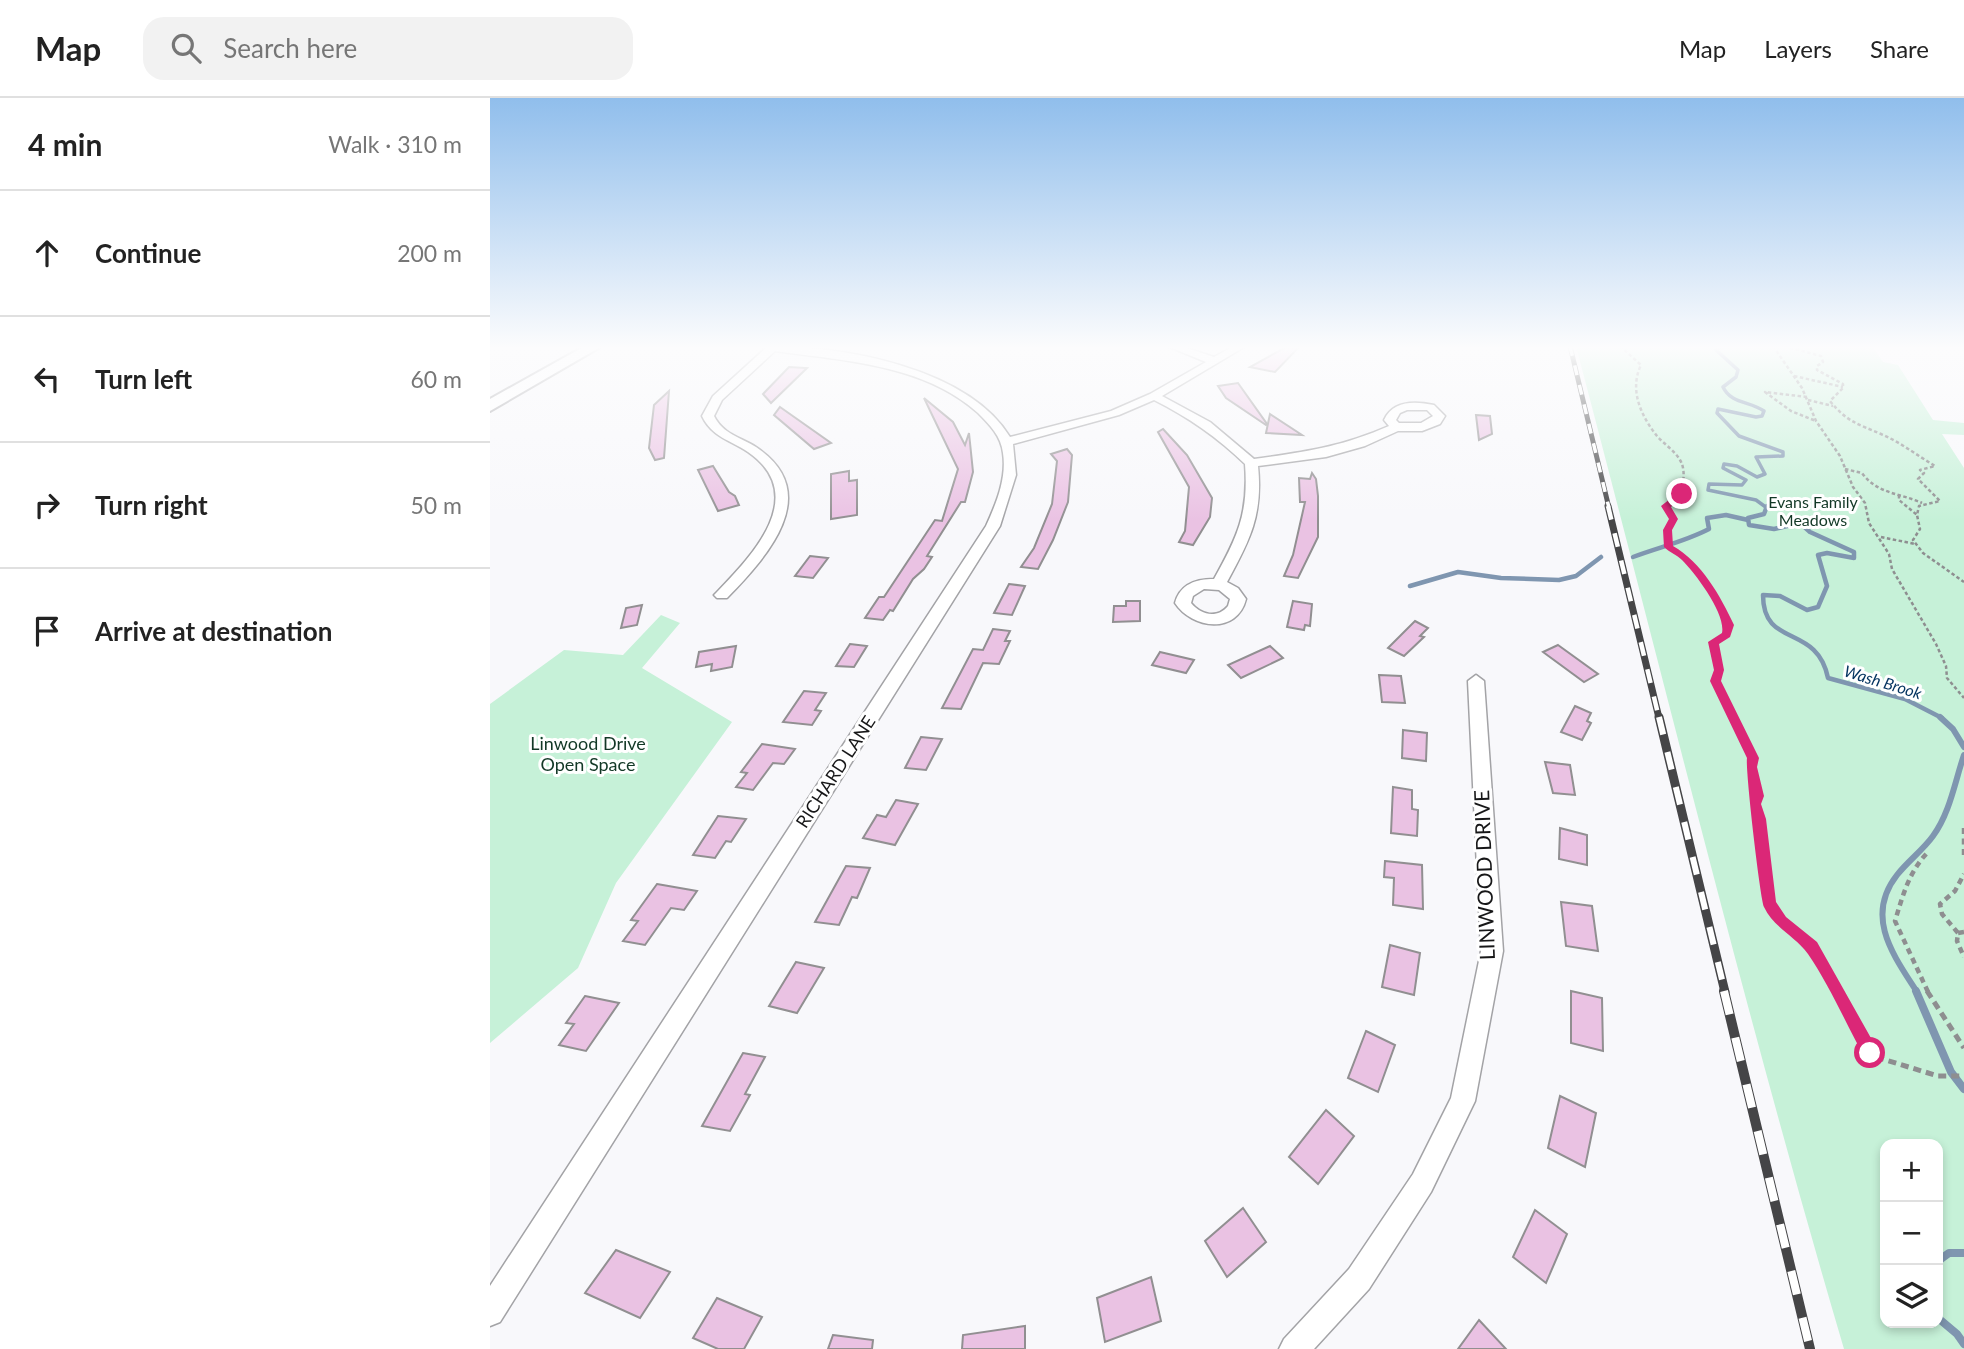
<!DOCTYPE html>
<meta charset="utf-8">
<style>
:root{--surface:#fff;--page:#f2f2f2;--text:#222;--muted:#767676;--line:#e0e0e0}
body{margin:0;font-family:Lato,sans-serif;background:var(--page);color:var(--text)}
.controls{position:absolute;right:21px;bottom:21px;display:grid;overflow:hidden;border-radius:14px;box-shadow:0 4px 10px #0003}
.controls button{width:63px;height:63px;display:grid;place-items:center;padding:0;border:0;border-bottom:2px solid var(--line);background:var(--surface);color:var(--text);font:35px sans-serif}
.stop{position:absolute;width:21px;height:21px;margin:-16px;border:5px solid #db2777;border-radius:50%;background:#fff}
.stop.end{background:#db2777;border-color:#fff;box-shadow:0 2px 7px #0008}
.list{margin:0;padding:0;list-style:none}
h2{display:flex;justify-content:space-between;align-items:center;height:91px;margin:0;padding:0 28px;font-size:30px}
h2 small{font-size:23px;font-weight:400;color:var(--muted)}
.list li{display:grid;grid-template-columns:46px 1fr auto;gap:21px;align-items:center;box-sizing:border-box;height:126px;padding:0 28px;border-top:2px solid var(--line)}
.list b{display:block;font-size:26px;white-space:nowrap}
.list em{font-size:23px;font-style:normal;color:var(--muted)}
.icon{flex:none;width:38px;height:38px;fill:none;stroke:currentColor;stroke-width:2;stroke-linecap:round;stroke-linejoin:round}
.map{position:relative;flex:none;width:1474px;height:1251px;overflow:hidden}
header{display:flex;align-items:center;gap:42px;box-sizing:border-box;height:98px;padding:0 35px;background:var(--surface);border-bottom:2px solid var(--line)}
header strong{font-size:33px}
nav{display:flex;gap:38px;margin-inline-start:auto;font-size:24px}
.search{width:490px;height:63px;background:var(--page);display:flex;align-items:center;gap:18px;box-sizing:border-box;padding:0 24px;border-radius:21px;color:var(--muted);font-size:26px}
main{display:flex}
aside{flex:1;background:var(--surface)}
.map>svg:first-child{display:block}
.green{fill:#c6f1d8;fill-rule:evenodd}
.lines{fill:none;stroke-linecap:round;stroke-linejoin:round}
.stream-far3{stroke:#7f96b0;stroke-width:3.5}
.stream-far2{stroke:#7f96b0;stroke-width:4.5}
.stream-far1{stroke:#7f96b0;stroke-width:6}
.stream{stroke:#7f96b0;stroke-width:8}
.building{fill:#eac2e3;stroke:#918f91;stroke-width:2}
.street-casing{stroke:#a3a3a6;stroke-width:3}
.secondary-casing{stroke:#a3a3a6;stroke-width:4}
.path-far2{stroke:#8e8e90;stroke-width:2.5;stroke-dasharray:3.5 2.5;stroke-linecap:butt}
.path-far1{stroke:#8e8e90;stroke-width:4.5;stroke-dasharray:6 4.5;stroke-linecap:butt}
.path{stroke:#8e8e90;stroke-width:5;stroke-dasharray:8 5;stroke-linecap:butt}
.street{fill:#fff;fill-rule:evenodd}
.secondary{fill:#fff;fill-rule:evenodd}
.rail-far3-casing{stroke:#454547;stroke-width:5}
.rail-far2-casing{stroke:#454547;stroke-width:7}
.rail-far1-casing{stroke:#454547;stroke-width:9}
.rail-casing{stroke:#454547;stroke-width:10}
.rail-far3{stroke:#fff;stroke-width:3.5;stroke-dasharray:10;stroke-linecap:butt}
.rail-far2{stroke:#fff;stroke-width:4.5;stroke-dasharray:14;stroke-linecap:butt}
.rail-far1{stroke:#fff;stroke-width:6;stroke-dasharray:18;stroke-linecap:butt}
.rail{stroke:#fff;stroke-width:8;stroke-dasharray:24;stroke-linecap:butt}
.route{fill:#db2777}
.labels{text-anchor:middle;stroke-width:6;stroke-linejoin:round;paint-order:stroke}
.far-park-label{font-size:16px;fill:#123826;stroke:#fff}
.far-water-label{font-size:16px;font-style:italic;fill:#03335f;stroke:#fff}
.park-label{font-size:18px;fill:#123826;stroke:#fff}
.street-label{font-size:18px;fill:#171718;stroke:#fff}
.near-street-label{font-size:21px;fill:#171718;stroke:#fff}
</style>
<header>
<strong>Map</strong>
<div class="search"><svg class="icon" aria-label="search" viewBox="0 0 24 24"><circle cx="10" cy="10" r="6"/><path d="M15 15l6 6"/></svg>Search here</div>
<nav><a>Map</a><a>Layers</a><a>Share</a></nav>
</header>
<main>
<aside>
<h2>4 min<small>Walk · 310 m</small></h2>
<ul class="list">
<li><svg class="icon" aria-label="ahead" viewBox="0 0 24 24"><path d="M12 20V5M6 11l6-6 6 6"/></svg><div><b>Continue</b></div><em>200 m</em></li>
<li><svg class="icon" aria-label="left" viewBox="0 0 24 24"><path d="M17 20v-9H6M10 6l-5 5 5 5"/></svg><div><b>Turn left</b></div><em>60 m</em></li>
<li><svg class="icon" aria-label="right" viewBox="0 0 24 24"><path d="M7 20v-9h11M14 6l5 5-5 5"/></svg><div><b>Turn right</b></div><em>50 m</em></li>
<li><svg class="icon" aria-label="arrive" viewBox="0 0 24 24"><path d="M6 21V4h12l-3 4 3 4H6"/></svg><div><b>Arrive at destination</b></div></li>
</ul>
</aside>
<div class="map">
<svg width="1474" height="1251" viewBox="0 0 1474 1251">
<rect width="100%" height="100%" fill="#f8f8fb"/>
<!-- green -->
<g class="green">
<path d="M1086,248h296l11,16 15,3 35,55 31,3v12l-22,-1 22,34v881h-120c-98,-332 -180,-669 -268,-1003zM1448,1046v179h-53v-179z"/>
<path d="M171,517l19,8 -38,45 90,54 -116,161 -38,85 -88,75v-339l74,-54 59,5z"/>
</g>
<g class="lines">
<!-- stream-far3 -->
<path class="stream-far3" d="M1231,248l-5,4 22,20 -2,7 -13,10c8,17 27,14 41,24l-2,5 -6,1 -38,-8 -1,4 22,23 44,16v4l-27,1 9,17 -8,3 -20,-11 -13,-2 -1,4 23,12 -4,5 -33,-1 -1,6 48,10 11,8"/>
<!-- stream-far2 -->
<g class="stream-far2">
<path d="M1277,408l-3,8 -16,4 1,7 25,4 26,-6 10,9 44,20v6l-27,-5 -9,2 9,31 -9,21 -11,3 -27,-14 -17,-1c0,54 54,28 65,83l77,21 37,19"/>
<path d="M1143,459c26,-10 51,-15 76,-28l-2,-11 19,-3 22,5"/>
<path d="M920,488l48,-14 43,6 58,2 17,-4 25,-19"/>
</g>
<!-- stream-far1 -->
<g class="stream-far1">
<path d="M1450,619l13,12 11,18"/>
<path d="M1427,894c-23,-36 -53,-75 -20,-117 11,-14 26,-25 36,-39 17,-23 22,-55 31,-81"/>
</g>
<!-- stream -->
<g class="stream">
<path d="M1426,893l35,81 13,17"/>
<path d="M1448,1163l11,-8h15"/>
<path d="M1448,1220l19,16 7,10"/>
</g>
</g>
<!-- building -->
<g class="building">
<path d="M798,248h12l-25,26 -25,-5z"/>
<path d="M299,269l18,1 -36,35 -8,-9z"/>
<path d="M748,285l29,41 -1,1 -40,-27 -8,-12z"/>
<path d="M179,293l-5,67 -9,2 -6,-12 5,-43z"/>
<path d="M434,300l29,24 12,23 4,-12 4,39 -8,30h-4l-34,54 5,1 -8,12 -11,10 -20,32 -3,-1 -7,10 -18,-2 14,-21h5l51,-77 7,1 16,-52z"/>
<path d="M290,309l51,36 -17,6 -40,-34z"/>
<path d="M780,316l32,21 -36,-2z"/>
<path d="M986,317l14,1 2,18 -13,6z"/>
<path d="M673,331l24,26 25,43 -2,19 -17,28 -14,-3 6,-11 4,-44 -31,-55z"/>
<path d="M577,351l5,6 -4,47 -15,38 -15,29 -17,-2 13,-19 18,-44 5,-43 -6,-7z"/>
<path d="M223,368l16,26 6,4 4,9 -21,6 -20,-41z"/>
<path d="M359,373v10l8,-1v35l-26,4v-45z"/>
<path d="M822,375l4,6 2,17v41l-20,41 -14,-2 9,-21 12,-53h-5l-1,-24 11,1z"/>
<path d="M320,458l18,2 -15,20 -18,-2z"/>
<path d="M519,486l16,2 -13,29 -18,-2z"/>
<path d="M636,503h14v20l-27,1 1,-16h12z"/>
<path d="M803,503l19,3 -2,22 -5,-1 -1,5 -17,-3z"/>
<path d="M152,507l-5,20 -16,3 5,-20z"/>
<path d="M925,523l13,7 -8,8 4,1 -20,19 -16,-8z"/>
<path d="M503,531l17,2 -5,10h5l-11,23 -16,-1 -22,46 -19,-1 31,-59 10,1z"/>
<path d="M360,546l17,2 -13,21 -18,-1z"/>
<path d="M1068,547l40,29 -14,8 -41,-30z"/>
<path d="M246,548l-4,21 -21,4 1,-7 -16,3 3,-15z"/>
<path d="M780,548l13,12 -42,20 -13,-13z"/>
<path d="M670,554l34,8 -8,13 -34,-8z"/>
<path d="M889,577l22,1 4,27 -23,-1z"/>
<path d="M314,593l22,2 -11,17 6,1 -9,14 -29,-3z"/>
<path d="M1085,608l16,7 -4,8 4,2 -9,17 -21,-8z"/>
<path d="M913,632l24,3 -1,28 -24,-3z"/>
<path d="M431,639l21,2 -16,31 -21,-2z"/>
<path d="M272,646l33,5 -11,15 -11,-1 -20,27 -17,-3 11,-14 -6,-1z"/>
<path d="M1055,664l25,3 5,30 -22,-2z"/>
<path d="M903,689l19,3v19l6,1 -1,26 -26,-3z"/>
<path d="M406,702l22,4 -23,41 -32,-7 14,-23 9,2z"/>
<path d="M228,718l28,3 -15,23 -5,-1 -11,17 -22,-3z"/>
<path d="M1070,730l27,7v30l-28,-6z"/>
<path d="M895,763l37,4 1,44 -30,-4 1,-27 -10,-1z"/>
<path d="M356,768l24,2 -13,30 -5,-1 -13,28 -24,-3z"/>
<path d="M167,786l40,7 -13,19 -13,-2 -26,37 -22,-4 15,-20 -7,-1z"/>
<path d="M1071,804l31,4 6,45 -32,-5z"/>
<path d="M900,847l30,8 -6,42 -32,-8z"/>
<path d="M306,864l28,6 -27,45 -28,-7z"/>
<path d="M1081,893l31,7 1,53 -32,-8z"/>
<path d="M95,898l34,7 -33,48 -27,-6 15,-21 -8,-1z"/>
<path d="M876,933l29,14 -17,47 -30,-14z"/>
<path d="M253,955l22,4 -20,37 5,1 -20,36 -28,-5z"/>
<path d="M1070,998l36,17 -11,54 -37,-19z"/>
<path d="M836,1012l28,26 -36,48 -29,-27z"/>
<path d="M753,1110l23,34 -39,35 -22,-36z"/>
<path d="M1045,1112l32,24 -21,49 -33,-26z"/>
<path d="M126,1152l54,22 -30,46 -55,-25z"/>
<path d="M661,1179l10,44 -56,21 -8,-44z"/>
<path d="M227,1200l45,19 -18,32h-26l-25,-11z"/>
<path d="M989,1222l27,29h-48z"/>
<path d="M535,1228v23h-63l1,-14z"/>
<path d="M343,1237l40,5 -1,9h-44z"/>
</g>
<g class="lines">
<!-- street casing -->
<g class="street-casing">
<g id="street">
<path d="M278,248c76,0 200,22 242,91l101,-26 39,-17 56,-32 -39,-16h14l33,11 20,-11h12l-84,50 48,26 44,37c51,-7 87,-12 135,-33l-5,-6c9,-20 31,-19 50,-15l11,11 -5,8 -18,7h-24l-33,15 -39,11 -68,9c5,49 -8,74 -31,116l11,6 8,11c-9,36 -54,30 -71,4 5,-19 21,-24 39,-24 23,-41 35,-66 31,-115 -28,-27 -57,-47 -91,-64l-35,15 -106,29 3,31 -16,51 -500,796 -10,4v-40l496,-760c10,-22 21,-48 17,-73 -2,-17 -13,-28 -25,-40 -54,-49 -134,-52 -203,-62l-53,49 -8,16c9,18 26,21 42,31 69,46 11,110 -29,151h-10l-3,-3 3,-3c36,-37 93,-97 31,-140 -18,-12 -36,-15 -46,-36l11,-20zM917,312h20l6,6 -12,7h-22l-3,-3 4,-7zM714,491l15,1 11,9 -2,7c-11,13 -27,9 -37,-3l2,-7z"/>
<path d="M986,577l8,6 19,270 -28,150 -44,91 -62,97 -55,60h-35l5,-10 65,-70 64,-95 38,-76 30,-147 -13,-270z"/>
</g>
</g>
<!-- secondary casing -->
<g class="secondary-casing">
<path id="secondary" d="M95,248h17l-112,65v-12z"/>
</g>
<!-- path-far2 -->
<g class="path-far2">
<path d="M1130,248l21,19c-12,25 0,51 16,71 7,8 18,15 23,24 6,10 3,22 2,33l-16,14 8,12 -6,11v17c22,12 64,61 59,88l-14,7 6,28 -4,11 18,37"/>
<path d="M1283,248l29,42 14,33 24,35 13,31 12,16 4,20 20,31 3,15 44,75 10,22 1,12 17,20"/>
<path d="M1294,248l37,10 2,6 -6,4v4l26,14v4l-13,13c17,21 28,23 51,33 19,8 37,22 54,32l-15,4 4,3 -6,6 22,22 -21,5 -2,9 3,14 -7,11 10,13 41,29"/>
<path d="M1304,278l49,11"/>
<path d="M1317,299l-42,-5 26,19 25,10"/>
<path d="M1318,302l25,6"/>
<path d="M1355,371l17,4c15,21 38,20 60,30"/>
<path d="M1409,397v5l18,15"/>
<path d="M1391,439l34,7"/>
</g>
<!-- path-far1 -->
<g class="path-far1">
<path d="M1243,619l20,41 -2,9 7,29 -3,8 14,99 12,18 31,26 25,45"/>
<path d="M1474,730v28"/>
<path d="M1474,834l-6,1 -1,8 7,16"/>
<path d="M1468,835l-16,-19 -2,-10 15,-13 9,-17"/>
<path d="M1438,894l-33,-71c8,-26 14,-50 34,-70"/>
</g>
<!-- path -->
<g class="path">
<path d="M1346,893l34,62 6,4 62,19h26"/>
<path d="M1437,893l37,57"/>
</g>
<!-- street -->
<use href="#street" class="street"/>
<!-- secondary -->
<use href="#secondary" class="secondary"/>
<!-- rail-far3 casing -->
<g class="rail-far3-casing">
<path id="rail-far3" d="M1080,248l39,162"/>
</g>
<!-- rail-far2 casing -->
<g class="rail-far2-casing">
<path id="rail-far2" d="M1118,408l51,212"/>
</g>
<!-- rail-far1 casing -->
<g class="rail-far1-casing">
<path id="rail-far1" d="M1169,619l66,275"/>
</g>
<!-- rail casing -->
<g class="rail-casing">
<path id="rail" d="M1234,893l86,358"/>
</g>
<!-- rail-far3 -->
<use href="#rail-far3" class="rail-far3"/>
<!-- rail-far2 -->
<use href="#rail-far2" class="rail-far2"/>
<!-- rail-far1 -->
<use href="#rail-far1" class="rail-far1"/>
<!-- rail -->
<use href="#rail" class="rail"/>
</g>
<!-- sky -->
<linearGradient id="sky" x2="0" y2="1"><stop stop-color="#90beec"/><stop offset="0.59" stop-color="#fcfcfd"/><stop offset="1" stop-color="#fcfcfd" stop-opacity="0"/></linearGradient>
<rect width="1474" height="423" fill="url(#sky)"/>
<!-- route -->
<path class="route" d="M1189,394l7,2 -15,13 7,12 -6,11 1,16c29,17 47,49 61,79l-4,12 -11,7 5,26 -3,11 38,77 -2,9 7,29 -3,8 5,15 10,83 10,15 31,25 59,105 2,6 -2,5 -6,2 -5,-2c-19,-34 -35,-72 -57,-104 -13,-18 -34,-26 -44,-47 -4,-10 -19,-139 -17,-149l-37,-77 4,-11 -6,-28 14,-9c4,-19 -26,-59 -40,-73 -5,-5 -13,-8 -18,-13l-1,-17 6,-11 -8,-13z"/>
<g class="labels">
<!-- far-park labels -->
<g class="far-park-label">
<text x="1323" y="410">Evans Family<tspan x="1323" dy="18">Meadows</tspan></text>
</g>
<!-- far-water labels -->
<g class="far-water-label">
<text transform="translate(1393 584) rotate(17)" y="6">Wash Brook</text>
</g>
<!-- park labels -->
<g class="park-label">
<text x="98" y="652">Linwood Drive<tspan x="98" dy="21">Open Space</tspan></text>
</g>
<!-- street labels -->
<g class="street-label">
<text transform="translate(346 674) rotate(-57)" y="6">RICHARD LANE</text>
</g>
<!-- near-street labels -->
<g class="near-street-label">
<text transform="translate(995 777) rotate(-92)" y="7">LINWOOD DRIVE</text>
</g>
</g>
</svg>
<div class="controls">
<button>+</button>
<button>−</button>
<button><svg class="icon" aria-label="layers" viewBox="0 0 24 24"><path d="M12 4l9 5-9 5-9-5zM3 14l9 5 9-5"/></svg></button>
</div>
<div class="stop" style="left:1380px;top:955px"></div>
<div class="stop end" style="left:1192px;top:396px"></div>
</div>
</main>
